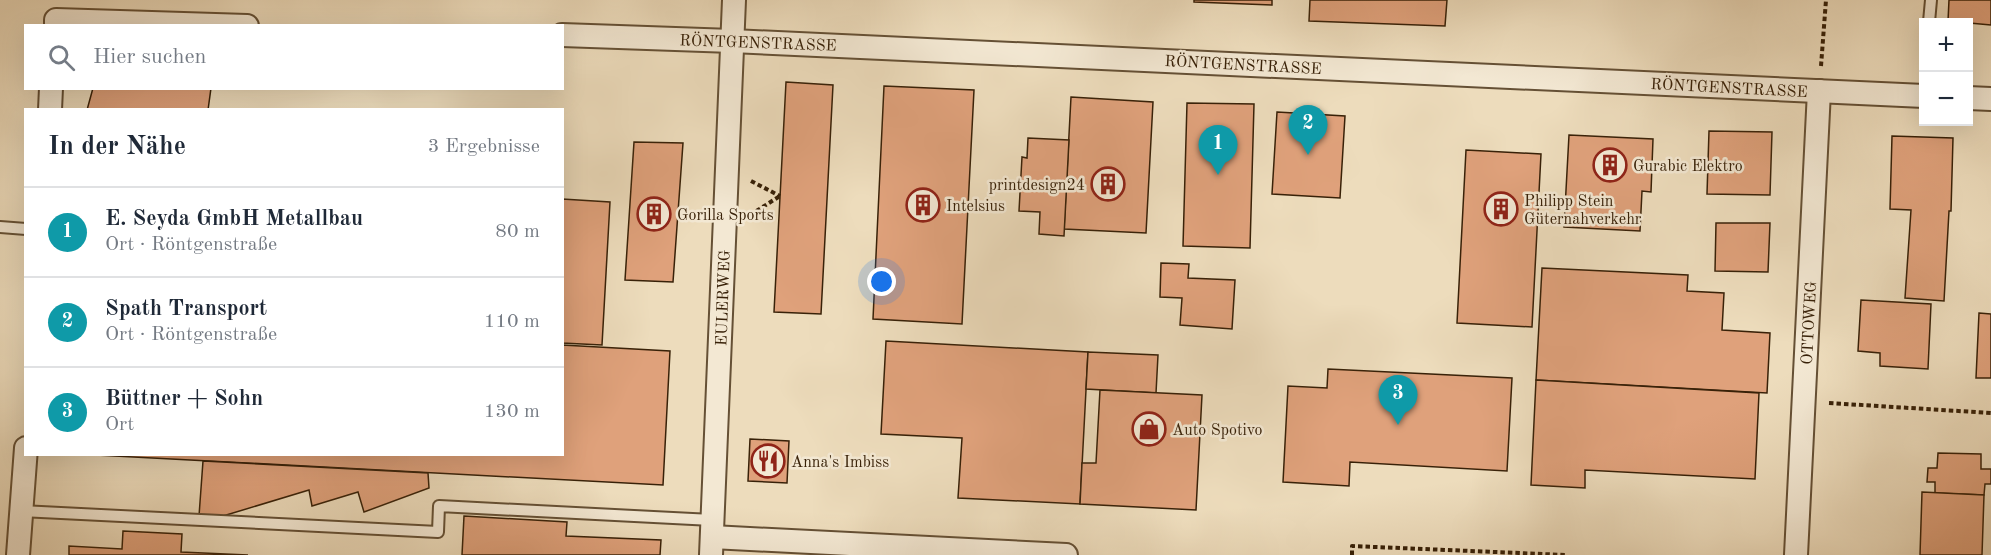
<!DOCTYPE html>
<html lang="de">
<meta charset="utf-8">
<style>
:root{--surface:#fff;--page:#f2f2f3;--text:#1f2937;--muted:#747a83;--line:#e0e1e3;--accent:#8f2418}
body{margin:0;font-family:"Old Standard TT",serif;background:var(--page);color:var(--text)}
.controls{position:absolute;right:18px;top:18px;display:grid;overflow:hidden;border-radius:0px;box-shadow:0 6px 24px #0002}
.controls button{width:54px;height:54px;display:grid;place-items:center;padding:0;border:0;border-bottom:2px solid var(--line);background:var(--surface);color:var(--text);font:30px sans-serif}
.you{position:absolute;left:882px;top:282px;width:21px;height:21px;margin:-15px;border:4px solid #fff;border-radius:50%;background:#1a73e8;box-shadow:0 0 0 9px #1a73e833}
.badge{display:grid;place-items:center;width:39px;height:39px;border-radius:50%;background:var(--accent);color:#fff;font-size:20px;font-weight:700}
.pin{position:absolute;translate:-50% -50px;filter:drop-shadow(0 2px 3px #0008)}
.pin::after{content:'';position:absolute;top:32px;width:21px;height:18px;background:inherit;clip-path:polygon(0 0,100% 0,50% 100%)}
.list{margin:0;padding:0;list-style:none}
h2{display:flex;justify-content:space-between;align-items:center;height:78px;margin:0;padding:0 24px;font-size:26px}
h2 small{font-size:20px;font-weight:400;color:var(--muted)}
.list li{display:grid;grid-template-columns:39px 1fr auto;gap:18px;align-items:center;box-sizing:border-box;height:90px;padding:0 24px;border-top:2px solid var(--line)}
.list b{display:block;font-size:22px;white-space:nowrap}
.list p{margin:0;font-size:20px;white-space:nowrap;color:var(--muted)}
.list em{font-size:20px;font-style:normal;color:var(--muted)}
.icon{flex:none;width:33px;height:33px;fill:none;stroke:currentColor;stroke-width:2;stroke-linecap:round;stroke-linejoin:round}
.map{position:relative;flex:none;width:1991px;height:555px;overflow:hidden}
.search{position:absolute;background:var(--surface);box-shadow:0 6px 24px #0002;left:24px;top:24px;width:540px;height:66px;display:flex;align-items:center;gap:15px;box-sizing:border-box;padding:0 21px;border-radius:0px;color:var(--muted);font-size:22px}
.panel{position:absolute;background:var(--surface);box-shadow:0 6px 24px #0002;left:24px;top:108px;width:540px;height:348px;border-radius:0px}
.map>svg:first-child{display:block}
.building{fill:#dfa17b;stroke:#382108;stroke-width:1.5}
.lines{fill:none;stroke-linecap:round;stroke-linejoin:round}
.service-casing{stroke:#655035;stroke-width:14}
.minor-casing{stroke:#655035;stroke-width:26}
.path{stroke:#382108;stroke-width:4;stroke-dasharray:4.5 3;stroke-linecap:butt}
.service{stroke:#f3e8d3;stroke-width:10}
.minor{stroke:#f3e8d3;stroke-width:22}
.labels{text-anchor:middle;stroke-width:5;stroke-linejoin:round;paint-order:stroke}
.street-label{font-size:16px;fill:#382108;stroke:#f3e8d3}
.poi-label{font-size:16px;fill:#382108;stroke:#f3e8d3;text-anchor:start}
</style>
<div class="map">
<svg width="1991" height="555" viewBox="0 0 1991 555">
<rect width="100%" height="100%" fill="#eddcbc"/>
<filter id="stains"><feTurbulence type="fractalNoise" baseFrequency=".00333" numOctaves="4"/><feColorMatrix values="0 0 0 0 .2 0 0 0 0 .09 0 0 0 0 .02 0 0 0 .5 -.17"/></filter>
<radialGradient id="worn" r=".72"><stop offset=".6" stop-color="#630" stop-opacity="0"/><stop offset="1" stop-color="#630" stop-opacity=".3"/></radialGradient>
<!-- building -->
<g class="building">
<path d="M1194,0h78v5l-78,-3z"/>
<path d="M1310,0h137l-2,26 -136,-5z"/>
<path d="M1949,0h42v25l-43,-4z"/>
<path d="M786,82l47,3 -12,229 -47,-2z"/>
<path d="M884,86l90,4 -12,234 -89,-5z"/>
<path d="M93,88h118l-3,22h-121z"/>
<path d="M1071,97l82,5 -7,131 -82,-4z"/>
<path d="M1187,103l67,1 -4,144 -67,-2z"/>
<path d="M1277,112l68,4 -5,82 -68,-4z"/>
<path d="M1709,131l63,1 -2,63 -63,-1z"/>
<path d="M1569,135l84,4 -2,53 -9,-1 -2,40 -76,-4z"/>
<path d="M1892,136l61,2 -2,73h-2l-5,90 -39,-3 6,-88 -21,-1z"/>
<path d="M1028,138l41,2 -5,96 -25,-2 1,-22 -21,-1 3,-54 5,1z"/>
<path d="M634,142l49,1 -10,139 -48,-2z"/>
<path d="M1466,150l75,4 -9,173 -75,-4z"/>
<path d="M562,199l48,3 -8,143 -40,-2z"/>
<path d="M1716,223h54l-2,49 -53,-1z"/>
<path d="M1161,263l28,1 -1,14 47,2 -3,49 -52,-4 2,-27 -22,-1z"/>
<path d="M1542,268l146,7 -1,16 37,2 -2,37 48,3 -3,60 -231,-13z"/>
<path d="M1861,300l70,4 -3,65 -48,-3v-13l-22,-2z"/>
<path d="M1979,313l12,1v64h-15z"/>
<path d="M886,341l202,11 -8,152 -122,-6 4,-60 -81,-4z"/>
<path d="M562,345l108,6 -7,134 -586,-31h485z"/>
<path d="M1088,352l70,3 -2,38 -70,-4z"/>
<path d="M1328,369l184,9 -5,93 -157,-9 -1,24 -66,-4 5,-96 39,2z"/>
<path d="M1536,380l223,13 -4,86 -170,-9v18l-54,-3z"/>
<path d="M1100,390l102,5 -6,115 -116,-6 2,-41h14z"/>
<path d="M750,439l39,2 -2,42 -39,-2z"/>
<path d="M1938,453l43,1v15h10v15h-6l-1,11 -49,-2v-11h-8l1,-14h9z"/>
<path d="M203,461l225,12 1,15 -65,24 -6,-20 -46,14 -3,-16 -86,26h-24z"/>
<path d="M1922,492l62,3 -2,60h-62z"/>
<path d="M464,516l103,6 -1,14 95,4 -1,15h-198z"/>
<path d="M123,531l59,3 -1,18 67,3h-179v-9l53,3z"/>
</g>
<g class="lines">
<!-- service casing -->
<g class="service-casing">
<g id="service">
<path d="M1929,22l2,-22"/>
<path d="M0,227l26,2"/>
<path d="M21,511l417,21 1,-26 273,14"/>
</g>
</g>
<!-- minor casing -->
<g class="minor-casing">
<g id="minor">
<path d="M56,26v-6l191,6"/>
<path d="M562,35l170,6 1192,55"/>
<path d="M1968,98l23,1"/>
<path d="M50,110l1,-22"/>
<path d="M712,537l354,18"/>
<path d="M18,555l8,-107"/>
<path d="M711,555l23,-555"/>
<path d="M1796,555l23,-464"/>
</g>
</g>
<!-- path -->
<g class="path">
<path d="M1821,66l5,-66"/>
<path d="M751,181l29,15"/>
<path d="M750,215l30,-19"/>
<path d="M1829,403l162,10"/>
<path d="M1352,555v-9l214,9"/>
</g>
<!-- service -->
<use href="#service" class="service"/>
<!-- minor -->
<use href="#minor" class="minor"/>
</g>
<!-- icons -->
<defs>
<g id="building-ring" transform="scale(1.725)"><circle r="9.5" fill="#f3e8d3" stroke="#8f2418" stroke-width="1.5"/><path d="M-4-6H4V6H1V3H-1V6H-4ZM-2.5-4.3h1.7v1.8h-1.7ZM.8-4.3h1.7v1.8H.8ZM-2.5-1h1.7V.8h-1.7ZM.8-1h1.7V.8H.8Z" fill="#8f2418"/></g>
<g id="shop-ring" transform="scale(1.725)"><circle r="9.5" fill="#f3e8d3" stroke="#8f2418" stroke-width="1.5"/><path d="M-5-2.5h2.3a2.7 3.5 0 0 1 5.4 0H5L5.5 6h-11ZM-1.5-2.5h3a1.5 2.3 0 0 0-3 0Z" fill="#8f2418"/></g>
<g id="restaurant-ring" transform="scale(1.725)"><circle r="9.5" fill="#f3e8d3" stroke="#8f2418" stroke-width="1.5"/><path d="M-5-6h1v4h1v-4h1v4h1v-4h1v5L-1.5 .5V6h-2V.5L-5-1ZM5-6V6H3V1.5H1.5Q1.5-4 5-6Z" fill="#8f2418"/></g>
</defs>
<g fill-rule="evenodd">
<use href="#building-ring" x="1610" y="165"/>
<use href="#building-ring" x="1108" y="184"/>
<use href="#building-ring" x="923" y="205"/>
<use href="#building-ring" x="1501" y="209"/>
<use href="#building-ring" x="654" y="214"/>
<use href="#shop-ring" x="1149" y="429"/>
<use href="#restaurant-ring" x="768" y="461"/>
</g>
<g class="labels">
<!-- street labels -->
<g class="street-label">
<text transform="translate(758 42) rotate(2)" y="6">RÖNTGENSTRASSE</text>
<text transform="translate(1243 64) rotate(3)" y="6">RÖNTGENSTRASSE</text>
<text transform="translate(1729 87) rotate(3)" y="6">RÖNTGENSTRASSE</text>
<text transform="translate(722 298) rotate(-88)" y="6">EULERWEG</text>
<text transform="translate(1808 323) rotate(-87)" y="6">OTTOWEG</text>
</g>
<!-- poi labels -->
<g class="poi-label">
<text x="1633" y="171">Gurabic Elektro</text>
<text x="1085" y="190" text-anchor="end">printdesign24</text>
<text x="1524" y="206">Philipp Stein<tspan x="1524" dy="18">Güternahverkehr</tspan></text>
<text x="946" y="211">Intelsius</text>
<text x="677" y="220">Gorilla Sports</text>
<text x="1172" y="435">Auto Spotivo</text>
<text x="791" y="467">Anna's Imbiss</text>
</g>
</g>
<rect width="100%" height="100%" filter="url(#stains)"/>
<rect width="100%" height="100%" fill="url(#worn)"/>
</svg>
<div class="controls">
<button>+</button>
<button>−</button>
</div>
<div class="you"></div>
<div class="pin badge" style="left:1218px;top:175px;background:#0f9aa8">1</div>
<div class="pin badge" style="left:1308px;top:155px;background:#0f9aa8">2</div>
<div class="pin badge" style="left:1398px;top:425px;background:#0f9aa8">3</div>
<div class="search"><svg class="icon" aria-label="search" viewBox="0 0 24 24"><circle cx="10" cy="10" r="6"/><path d="M15 15l6 6"/></svg>Hier suchen</div>
<section class="panel">
<h2>In der Nähe<small>3 Ergebnisse</small></h2>
<ul class="list">
<li><span class="badge" style="background:#0f9aa8">1</span><div><b>E. Seyda GmbH Metallbau</b><p>Ort · Röntgenstraße</p></div><em>80 m</em></li>
<li><span class="badge" style="background:#0f9aa8">2</span><div><b>Spath Transport</b><p>Ort · Röntgenstraße</p></div><em>110 m</em></li>
<li><span class="badge" style="background:#0f9aa8">3</span><div><b>Büttner + Sohn</b><p>Ort</p></div><em>130 m</em></li>
</ul>
</section>
</div>
